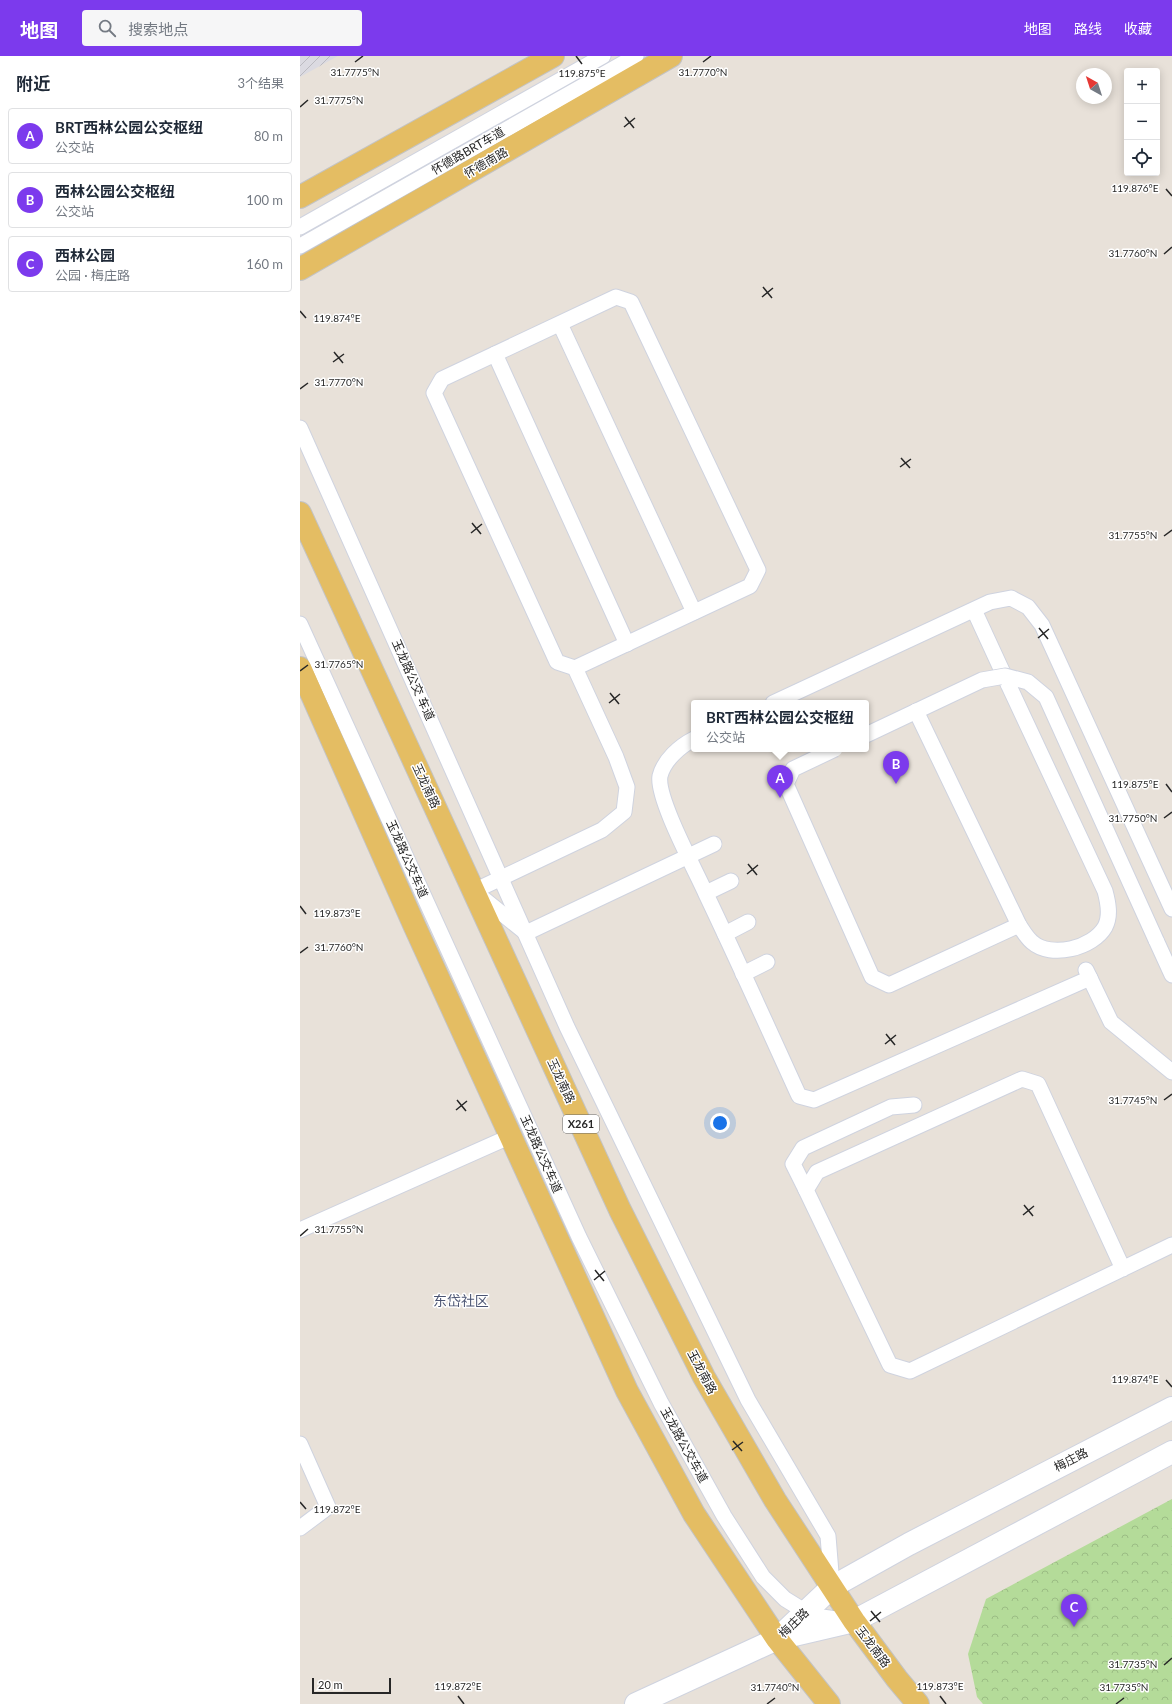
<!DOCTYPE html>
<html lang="zh">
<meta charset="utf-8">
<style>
:root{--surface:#fff;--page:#f6f6f7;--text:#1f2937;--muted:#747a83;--line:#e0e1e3;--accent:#7c3aed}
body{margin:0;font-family:Lato,"Noto Sans SC",sans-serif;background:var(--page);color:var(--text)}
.controls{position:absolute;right:12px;top:12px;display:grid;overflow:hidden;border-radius:4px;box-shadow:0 2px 10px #0003}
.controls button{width:36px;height:36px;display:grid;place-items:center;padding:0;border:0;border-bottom:1px solid var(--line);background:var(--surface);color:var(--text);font:20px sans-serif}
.compass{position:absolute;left:776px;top:12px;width:36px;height:36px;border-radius:50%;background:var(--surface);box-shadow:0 2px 10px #0003;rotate:321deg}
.scale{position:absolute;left:12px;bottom:10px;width:79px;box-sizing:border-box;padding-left:4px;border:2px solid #272727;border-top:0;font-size:11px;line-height:14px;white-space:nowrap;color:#272727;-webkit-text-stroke:3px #fff;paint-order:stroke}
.you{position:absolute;left:420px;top:1067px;width:14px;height:14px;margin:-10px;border:3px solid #fff;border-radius:50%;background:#1a73e8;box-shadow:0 0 0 6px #1a73e833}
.badge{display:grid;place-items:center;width:26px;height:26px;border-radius:50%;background:var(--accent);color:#fff;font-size:13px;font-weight:700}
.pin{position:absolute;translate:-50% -33px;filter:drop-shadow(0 1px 2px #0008)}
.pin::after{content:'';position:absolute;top:21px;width:14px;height:12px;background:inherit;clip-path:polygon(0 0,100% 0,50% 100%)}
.popup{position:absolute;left:391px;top:644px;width:178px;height:52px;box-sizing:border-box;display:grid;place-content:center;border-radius:4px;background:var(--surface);filter:drop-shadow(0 1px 3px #0005);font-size:13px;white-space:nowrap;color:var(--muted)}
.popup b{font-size:15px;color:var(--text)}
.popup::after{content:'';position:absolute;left:50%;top:100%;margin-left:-8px;border:8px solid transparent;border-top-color:var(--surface)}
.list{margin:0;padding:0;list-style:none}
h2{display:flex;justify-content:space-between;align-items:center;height:52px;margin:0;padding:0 16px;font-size:17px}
h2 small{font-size:13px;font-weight:400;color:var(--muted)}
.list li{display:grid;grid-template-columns:26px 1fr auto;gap:12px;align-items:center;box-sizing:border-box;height:56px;margin:0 8px 8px;padding:0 8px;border:1px solid var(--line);border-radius:4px}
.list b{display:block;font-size:15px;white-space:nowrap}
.list p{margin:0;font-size:13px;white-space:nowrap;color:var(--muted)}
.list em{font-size:13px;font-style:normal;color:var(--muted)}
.icon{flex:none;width:22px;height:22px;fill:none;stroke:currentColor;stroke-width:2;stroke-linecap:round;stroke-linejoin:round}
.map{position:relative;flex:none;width:872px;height:1648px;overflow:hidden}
header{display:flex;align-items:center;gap:24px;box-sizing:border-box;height:56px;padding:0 20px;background:var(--accent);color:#fff}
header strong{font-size:19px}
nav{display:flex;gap:22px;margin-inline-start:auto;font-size:14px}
.search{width:280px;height:36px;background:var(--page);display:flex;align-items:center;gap:10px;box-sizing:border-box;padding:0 14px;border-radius:4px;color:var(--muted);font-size:15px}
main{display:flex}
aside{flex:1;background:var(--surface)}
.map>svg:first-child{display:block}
.industrial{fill:url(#industrial-furrows)}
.park{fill:url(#park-crowns)}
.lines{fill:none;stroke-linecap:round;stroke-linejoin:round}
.service-casing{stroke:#cfd3df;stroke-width:17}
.minor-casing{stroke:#cfd3df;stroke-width:24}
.secondary-casing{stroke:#cfd3df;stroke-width:24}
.primary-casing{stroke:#c3c3c3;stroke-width:24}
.service{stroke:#fff;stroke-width:15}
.minor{stroke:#fff;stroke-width:22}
.secondary{stroke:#fff;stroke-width:22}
.primary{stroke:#e4bd63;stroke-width:22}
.service-bridge-casing{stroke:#cfd3df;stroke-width:17;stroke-linecap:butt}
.service-bridge{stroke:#fff;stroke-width:15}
.ticks{fill:none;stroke:#272727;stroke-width:1.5}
.labels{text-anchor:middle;stroke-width:3;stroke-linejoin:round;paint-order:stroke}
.shield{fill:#fff;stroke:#686868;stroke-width:1}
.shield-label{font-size:11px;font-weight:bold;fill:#272727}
.street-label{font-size:12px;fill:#272727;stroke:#fff}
.quarter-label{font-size:14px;fill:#4c5573;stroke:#fff}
.ticks-label{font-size:10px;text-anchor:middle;fill:#272727;stroke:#fff;stroke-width:3;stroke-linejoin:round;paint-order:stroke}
</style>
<header>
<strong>地图</strong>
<div class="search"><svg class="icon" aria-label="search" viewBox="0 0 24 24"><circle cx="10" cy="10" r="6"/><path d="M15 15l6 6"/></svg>搜索地点</div>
<nav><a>地图</a><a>路线</a><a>收藏</a></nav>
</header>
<main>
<aside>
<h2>附近<small>3个结果</small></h2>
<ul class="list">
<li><span class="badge">A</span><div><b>BRT西林公园公交枢纽</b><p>公交站</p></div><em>80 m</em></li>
<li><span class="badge">B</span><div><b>西林公园公交枢纽</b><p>公交站</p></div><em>100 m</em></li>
<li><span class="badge">C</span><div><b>西林公园</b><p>公园 · 梅庄路</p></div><em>160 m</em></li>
</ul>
</aside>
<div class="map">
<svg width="872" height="1648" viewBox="0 0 872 1648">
<defs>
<pattern id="industrial-furrows" width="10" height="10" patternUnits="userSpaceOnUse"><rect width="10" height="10" fill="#dbdae1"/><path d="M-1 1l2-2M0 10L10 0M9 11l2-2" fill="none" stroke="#bcbbc1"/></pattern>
<pattern id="park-crowns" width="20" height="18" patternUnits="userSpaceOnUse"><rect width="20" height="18" fill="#b4db99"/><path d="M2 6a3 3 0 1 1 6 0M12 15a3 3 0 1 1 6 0" fill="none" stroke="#9bbc84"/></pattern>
</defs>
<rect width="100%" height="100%" fill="#e8e1d9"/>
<!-- industrial -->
<path class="industrial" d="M0,0h38l-38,21z"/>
<!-- park -->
<path class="park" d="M872,1443v205h-189l-6,-7 -9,-43 18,-55z"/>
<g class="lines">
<!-- service casing -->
<g class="service-casing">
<g id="service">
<path d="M0,171l303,-171"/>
<path d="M0,190l336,-190"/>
<path d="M260,268l134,288"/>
<path d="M195,298l132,290"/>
<path d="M0,372l267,599 181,373 80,136 4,49"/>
<path d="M674,554l35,76"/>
<path d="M0,568l279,613 82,166 63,113 39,61 22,22 21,13 9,4 28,4"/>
<path d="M473,647l217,-101 21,-4 17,9 14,18 130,284"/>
<path d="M394,683c-14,7 -30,21 -34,37 -4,22 36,95 46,118 32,67 62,134 93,202l15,4 276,-122"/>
<path d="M406,837l25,-12"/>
<path d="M226,877l-52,-42 128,-61 22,-18 3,-25 -11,-30 -41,-89 -18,-6 -123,-269 8,-14 174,-82 15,5 127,268 -8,16 -175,82"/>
<path d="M226,877l188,-89"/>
<path d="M425,878l23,-12"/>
<path d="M856,884l16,35"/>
<path d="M786,914l25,52 61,50"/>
<path d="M443,918l24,-12"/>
<path d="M506,1134l-13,-26 10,-16 88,-41 23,-2"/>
<path d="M0,1174l211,-94"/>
<path d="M823,1213l-85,-185 -16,-5 -205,93 -11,18 84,175 20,6 262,-126"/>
<path d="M0,1388l28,63 -28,21"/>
</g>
</g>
<!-- minor casing -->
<g class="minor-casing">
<path id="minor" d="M336,1648l141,-65"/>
</g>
<!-- secondary casing -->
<g class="secondary-casing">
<g id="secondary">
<path d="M477,1583l55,-52 77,-43 263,-136"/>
<path d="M477,1583l77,-18 318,-169"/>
</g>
</g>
<!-- primary casing -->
<g class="primary-casing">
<g id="primary">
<path d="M0,141l253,-141"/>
<path d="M0,213l371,-213"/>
<path d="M0,457l320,697 84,167 71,123 79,121 43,58 21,25"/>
<path d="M0,612l115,259 212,464 67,123 83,125 52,65"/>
</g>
</g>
<!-- service -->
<use href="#service" class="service"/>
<!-- minor -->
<use href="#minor" class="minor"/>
<!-- secondary -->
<use href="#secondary" class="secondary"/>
<!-- primary -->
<use href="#primary" class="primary"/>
<!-- service-bridge casing -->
<g class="service-bridge-casing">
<g id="service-bridge">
<path d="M616,655l103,214c4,6 8,13 13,17 19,17 61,6 73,-15 6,-11 3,-25 0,-36l-96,-205"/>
<path d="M566,679l116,-55 23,-4 23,6 18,15 110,243"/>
<path d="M535,693l-42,20 -7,15 86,193 17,8 130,-60"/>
</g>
</g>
<!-- service-bridge -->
<use href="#service-bridge" class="service-bridge"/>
</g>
<!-- ticks -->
<path class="ticks" d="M276,0l6,8M55,6l8,-6M403,6l8,-6M0,51l8,-7M325,61l9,11M324,71l11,-9M866,133l6,7M864,198l8,-7M463,231l9,11M462,241l11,-9M0,255l6,7M34,296l9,11M33,306l11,-8M0,333l8,-6M601,402l9,10M600,411l11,-8M172,467l9,11M171,477l11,-9M864,480l8,-6M739,572l9,11M738,582l11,-9M0,615l8,-6M310,637l9,11M309,647l11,-9M866,728l6,8M864,762l8,-6M448,808l9,11M447,818l11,-9M0,850l6,8M0,897l8,-6M586,978l9,11M585,988l11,-9M157,1044l9,11M864,1044l8,-6M156,1054l11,-9M724,1149l9,11M723,1159l11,-9M0,1180l8,-7M295,1214l9,11M294,1224l11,-9M866,1324l6,7M433,1385l9,10M432,1394l11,-8M0,1446l6,7M571,1555l9,11M570,1565l11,-9M864,1609l8,-7M158,1640l6,8M640,1640l6,8M467,1648l8,-6M816,1648l8,-6"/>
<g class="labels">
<!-- shield labels -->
<rect class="shield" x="263" y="1059" width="36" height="18" rx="3"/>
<g class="shield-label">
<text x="281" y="1072">X261</text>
</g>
<!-- street labels -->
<g class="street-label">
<text transform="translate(168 95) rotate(-30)" y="4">怀德路BRT车道</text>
<text transform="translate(186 107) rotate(-30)" y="4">怀德南路</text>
<text transform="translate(113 624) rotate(66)" y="4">玉龙路公交 车道</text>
<text transform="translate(126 730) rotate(65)" y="4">玉龙南路</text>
<text transform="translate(107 803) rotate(66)" y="4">玉龙路公交车道</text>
<text transform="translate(261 1025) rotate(65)" y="4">玉龙南路</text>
<text transform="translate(241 1098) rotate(66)" y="4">玉龙路公交车道</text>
<text transform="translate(402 1316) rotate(62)" y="4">玉龙南路</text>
<text transform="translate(384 1389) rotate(61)" y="4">玉龙路公交车道</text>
<text transform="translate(771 1404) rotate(-27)" y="4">梅庄路</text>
<text transform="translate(494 1567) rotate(-44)" y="4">梅庄路</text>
<text transform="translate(573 1591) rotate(53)" y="4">玉龙南路</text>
</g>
<!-- quarter labels -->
<g class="quarter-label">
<text x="161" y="1250">东岱社区</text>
</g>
</g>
<g class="ticks-label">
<text x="55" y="20">31.7775°N</text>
<text x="403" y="20">31.7770°N</text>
<text x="282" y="21">119.875°E</text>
<text x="39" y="48">31.7775°N</text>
<text x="835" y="136">119.876°E</text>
<text x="833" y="201">31.7760°N</text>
<text x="37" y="266">119.874°E</text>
<text x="39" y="330">31.7770°N</text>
<text x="833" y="483">31.7755°N</text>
<text x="39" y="612">31.7765°N</text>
<text x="835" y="732">119.875°E</text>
<text x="833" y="766">31.7750°N</text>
<text x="37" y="861">119.873°E</text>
<text x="39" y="895">31.7760°N</text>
<text x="833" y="1048">31.7745°N</text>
<text x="39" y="1177">31.7755°N</text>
<text x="835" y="1327">119.874°E</text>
<text x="37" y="1457">119.872°E</text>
<text x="833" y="1612">31.7735°N</text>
<text x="158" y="1634">119.872°E</text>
<text x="640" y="1634">119.873°E</text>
<text x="475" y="1635">31.7740°N</text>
<text x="824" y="1635">31.7735°N</text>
</g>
</svg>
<div class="controls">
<button>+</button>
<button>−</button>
<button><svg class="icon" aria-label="locate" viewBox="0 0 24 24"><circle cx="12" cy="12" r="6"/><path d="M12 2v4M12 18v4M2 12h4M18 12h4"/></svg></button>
</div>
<svg class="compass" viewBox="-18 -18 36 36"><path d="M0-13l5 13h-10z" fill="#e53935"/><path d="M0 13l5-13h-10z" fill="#747a83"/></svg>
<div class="scale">20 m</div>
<div class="you"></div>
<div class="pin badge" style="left:480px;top:742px">A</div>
<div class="popup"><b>BRT西林公园公交枢纽</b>公交站</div>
<div class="pin badge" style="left:596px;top:728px">B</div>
<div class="pin badge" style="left:774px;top:1571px">C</div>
</div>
</main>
